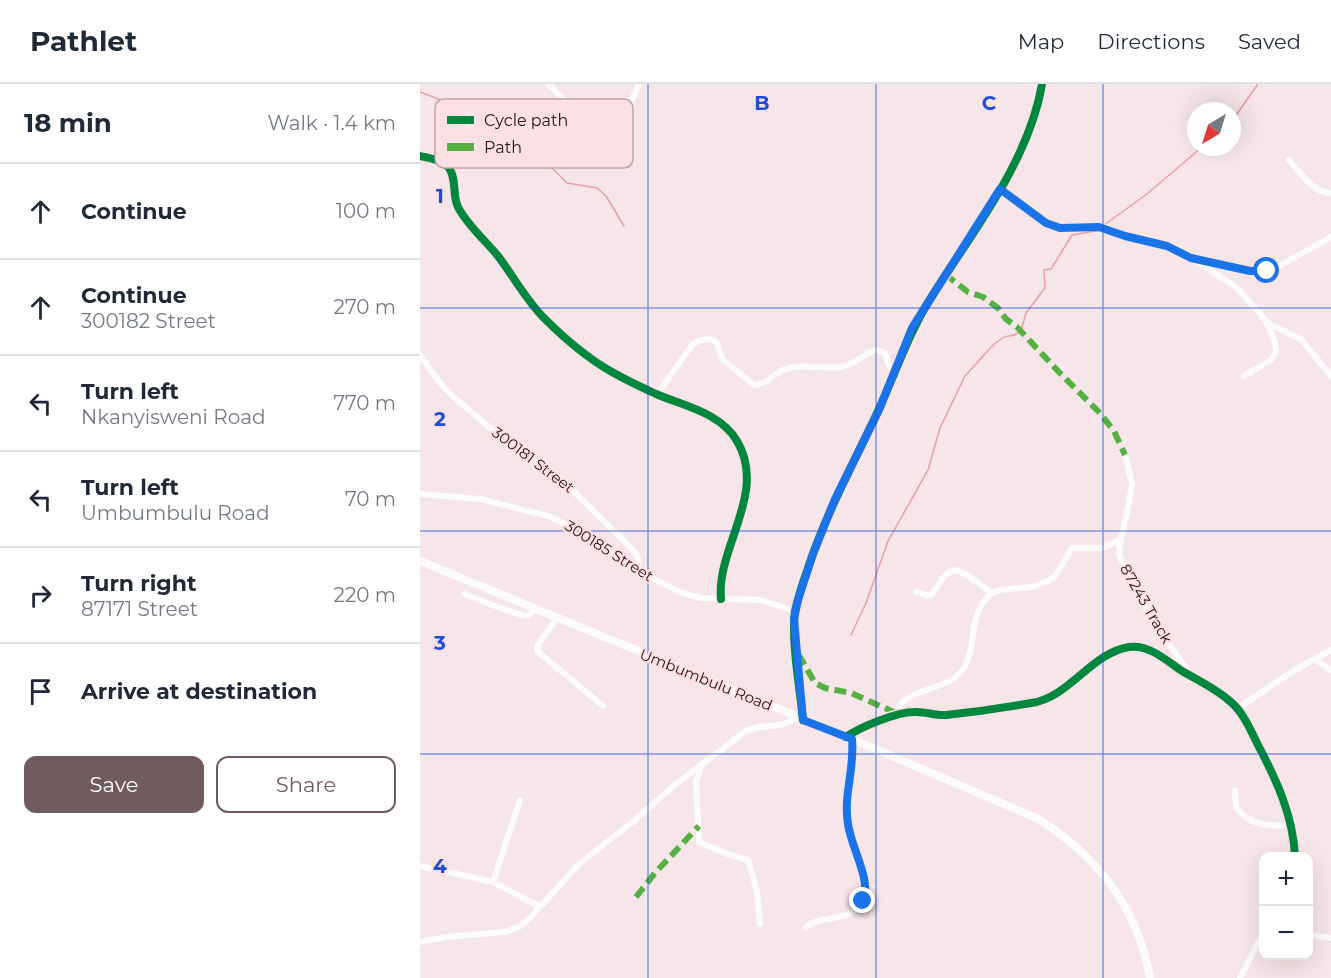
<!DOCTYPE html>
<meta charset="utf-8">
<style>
:root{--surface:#fff;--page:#f6f6f7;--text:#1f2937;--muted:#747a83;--line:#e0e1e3;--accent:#705b5f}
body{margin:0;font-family:Montserrat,sans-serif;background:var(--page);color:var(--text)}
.controls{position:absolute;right:18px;bottom:18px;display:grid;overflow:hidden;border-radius:12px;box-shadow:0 6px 24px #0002}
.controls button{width:54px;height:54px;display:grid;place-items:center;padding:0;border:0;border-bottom:2px solid var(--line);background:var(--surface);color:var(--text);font:30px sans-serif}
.compass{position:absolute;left:767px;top:18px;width:54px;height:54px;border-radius:50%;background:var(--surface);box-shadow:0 6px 24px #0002;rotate:218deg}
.stop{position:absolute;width:18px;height:18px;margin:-14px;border:4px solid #1a73e8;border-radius:50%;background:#fff}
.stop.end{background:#1a73e8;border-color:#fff;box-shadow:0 2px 6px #0008}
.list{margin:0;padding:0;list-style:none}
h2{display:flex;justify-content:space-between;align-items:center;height:78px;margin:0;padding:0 24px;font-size:26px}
h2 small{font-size:20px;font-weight:400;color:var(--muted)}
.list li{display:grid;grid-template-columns:39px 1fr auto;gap:18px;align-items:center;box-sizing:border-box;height:96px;padding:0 24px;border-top:2px solid var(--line)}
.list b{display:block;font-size:22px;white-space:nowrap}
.list p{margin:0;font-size:20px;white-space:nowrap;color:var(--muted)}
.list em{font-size:20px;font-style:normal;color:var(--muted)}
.actions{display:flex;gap:12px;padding:18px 24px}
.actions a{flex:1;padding:14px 0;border:2px solid var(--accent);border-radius:12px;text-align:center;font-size:21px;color:var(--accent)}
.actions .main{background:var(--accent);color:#fff}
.icon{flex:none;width:33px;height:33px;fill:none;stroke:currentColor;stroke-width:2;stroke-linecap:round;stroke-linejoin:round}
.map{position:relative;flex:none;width:911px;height:894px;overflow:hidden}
header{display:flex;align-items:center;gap:36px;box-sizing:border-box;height:84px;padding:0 30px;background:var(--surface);border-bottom:2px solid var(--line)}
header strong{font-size:28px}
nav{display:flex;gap:33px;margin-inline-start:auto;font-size:21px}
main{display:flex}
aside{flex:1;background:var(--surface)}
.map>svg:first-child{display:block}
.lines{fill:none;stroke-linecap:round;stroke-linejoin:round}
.stream{stroke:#ea9caa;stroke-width:1.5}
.minor{stroke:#fefbfc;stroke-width:6}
.major{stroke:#fefbfc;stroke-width:8}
.quiet{stroke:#56b144;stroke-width:6;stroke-dasharray:12 6;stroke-linecap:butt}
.cycleway-casing{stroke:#fde0e4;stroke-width:11}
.cycleway{stroke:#00873e;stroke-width:8}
.route{stroke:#1a73e8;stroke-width:8}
.grid{fill:none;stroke:#1d4ed8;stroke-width:1.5;stroke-opacity:0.55}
.labels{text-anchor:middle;stroke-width:4.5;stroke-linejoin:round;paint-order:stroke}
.street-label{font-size:15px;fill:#281015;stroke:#fde0e4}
.key{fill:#fde0e4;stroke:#bda2a6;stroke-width:1.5}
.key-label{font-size:16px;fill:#281015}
.grid-label{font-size:20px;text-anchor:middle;font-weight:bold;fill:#1d4ed8;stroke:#fde0e4;stroke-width:4.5;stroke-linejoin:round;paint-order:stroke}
</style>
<header>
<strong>Pathlet</strong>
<nav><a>Map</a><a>Directions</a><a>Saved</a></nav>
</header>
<main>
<aside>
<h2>18 min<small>Walk · 1.4 km</small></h2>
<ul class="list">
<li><svg class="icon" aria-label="ahead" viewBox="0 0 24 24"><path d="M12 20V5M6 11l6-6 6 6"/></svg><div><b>Continue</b></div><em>100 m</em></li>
<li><svg class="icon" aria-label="ahead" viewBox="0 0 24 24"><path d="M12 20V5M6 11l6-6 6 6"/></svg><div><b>Continue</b><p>300182 Street</p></div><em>270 m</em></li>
<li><svg class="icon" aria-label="left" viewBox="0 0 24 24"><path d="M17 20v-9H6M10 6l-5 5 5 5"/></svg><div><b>Turn left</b><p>Nkanyisweni Road</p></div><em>770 m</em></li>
<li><svg class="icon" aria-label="left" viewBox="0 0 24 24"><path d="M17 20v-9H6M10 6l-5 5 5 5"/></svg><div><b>Turn left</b><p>Umbumbulu Road</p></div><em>70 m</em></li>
<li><svg class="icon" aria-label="right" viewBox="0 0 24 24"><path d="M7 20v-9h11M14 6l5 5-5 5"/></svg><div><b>Turn right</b><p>87171 Street</p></div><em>220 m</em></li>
<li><svg class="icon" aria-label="arrive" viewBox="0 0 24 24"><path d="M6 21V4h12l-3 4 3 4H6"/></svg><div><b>Arrive at destination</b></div></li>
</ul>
<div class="actions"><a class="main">Save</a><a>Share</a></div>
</aside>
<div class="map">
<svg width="911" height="894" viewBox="0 0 911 894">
<rect width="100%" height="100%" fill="#f7e6e9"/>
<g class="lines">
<!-- stream -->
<g class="stream">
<path d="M0,8l26,10 72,39 27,20 22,22 30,5 9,8 18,30"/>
<path d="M812,37l26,-37"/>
<path d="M684,141l43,-31 55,-47"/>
<path d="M431,551l15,-32 22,-62 40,-71 12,-42 25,-52 29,-32 10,-7 10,-2 7,-4 5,-18 19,-25 -1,-18 7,-1 21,-34 29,-5"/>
</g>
<!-- minor -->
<g class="minor">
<path d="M128,0l39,38 2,14 3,5"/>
<path d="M190,67l29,-67"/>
<path d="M0,72c10,2 22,4 29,12 8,11 3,27 9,39 9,18 27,33 40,49 16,21 28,44 46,62 20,20 43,40 68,54 14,8 29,15 44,22 28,12 65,19 81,47 31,52 -21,107 -16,158"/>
<path d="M869,76c12,13 23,33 42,33"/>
<path d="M581,104l51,38 14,3 38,-2 21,9 42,10 27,14 42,27 33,37 32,15 30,37"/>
<path d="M772,174c29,1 55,20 84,10l55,-31"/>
<path d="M0,271l20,28 16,16 70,59 33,19 75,74 4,7v10"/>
<path d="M824,292l26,-15 6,-8 -1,-10 -9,-22"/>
<path d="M237,310l36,-50c7,-5 18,-7 24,-1l5,16 32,26c13,-1 18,-10 29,-15 21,-8 42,1 61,-4 13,-2 20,-14 33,-16l8,3 4,13 5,6"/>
<path d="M705,371l7,29 -3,19 -8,36 -2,15 2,5 4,11 29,53 36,51"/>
<path d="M0,410l60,5 68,17 37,18 73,47 24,12 19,5 59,2 35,11"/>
<path d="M496,508l14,4c10,-9 11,-23 26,-26l11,5 25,18"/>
<path d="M44,510c11,4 56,23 64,22l6,-7"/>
<path d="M137,534l-20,28v5l66,55"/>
<path d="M895,575l16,11"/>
<path d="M817,625l56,-38 38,-21"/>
<path d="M477,631c-1,-23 45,-26 59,-38 19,-15 14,-45 22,-65 3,-8 8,-14 14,-19l8,-3 32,-3 16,-6 7,-5 17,-28h31l18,-9"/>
<path d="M383,636c-3,-31 -12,-79 -8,-109 3,-14 8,-29 13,-43 18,-55 46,-105 70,-157 18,-39 31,-79 54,-115 41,-65 97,-135 110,-212"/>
<path d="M426,653c14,-10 51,-25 68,-25 11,-1 21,4 32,3 28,-3 57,-7 85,-12 38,-5 60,-50 98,-56 20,-3 38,14 53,24 17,10 35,18 50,32 12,11 19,28 26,42 19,36 35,71 37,111"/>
<path d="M282,681l-6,16 3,61 28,12 21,6 9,31 3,33"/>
<path d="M815,706l1,17c14,19 34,21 55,17"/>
<path d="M0,782l73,16 47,25"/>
<path d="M73,798l27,-82"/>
<path d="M386,843c16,-13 39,-4 54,-21 15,-19 -5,-50 -10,-70 -7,-33 5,-64 2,-97"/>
<path d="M888,851l23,3"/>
<path d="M0,858l26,-5 59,-5 14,-5 10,-8 50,-55 51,-40 46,-40 70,-53c16,-8 36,-1 50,-14"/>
<path d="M820,894l24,-47"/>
</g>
<!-- major -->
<path class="major" d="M0,477l432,178 184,79c60,36 102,90 114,160"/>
<!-- quiet -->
<g class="quiet">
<path d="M525,190l23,18 15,5 15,11 8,11 11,8 40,43 42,42 15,19 11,24"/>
<path d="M377,572l3,1 15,26 10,5 26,5 45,20"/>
<path d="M216,813l19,-24 44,-47"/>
</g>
<!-- cycleway casing -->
<g class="cycleway-casing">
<g id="cycleway">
<path d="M0,72c10,2 22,4 29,12 8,11 3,27 9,39 9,18 27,33 40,49 16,21 28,44 46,62 20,20 43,40 68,54 14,8 29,15 44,22 28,12 65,19 81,47 31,52 -21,107 -16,158"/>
<path d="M383,636c-3,-31 -12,-79 -8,-109 3,-14 8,-29 13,-43 18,-55 46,-105 70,-157 18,-39 31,-79 54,-115 41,-65 97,-135 110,-212"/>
<path d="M426,653c14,-10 51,-25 68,-25 11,-1 21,4 32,3 28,-3 57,-7 85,-12 38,-5 60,-50 98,-56 20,-3 38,14 53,24 17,10 35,18 50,32 12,11 19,28 26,42 19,36 35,71 37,111"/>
</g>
</g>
<!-- cycleway -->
<use href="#cycleway" class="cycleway"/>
</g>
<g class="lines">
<!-- route -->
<path class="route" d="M443,817c9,-21 -12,-53 -15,-77 -5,-28 7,-56 4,-85l-49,-19 -9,-101 4,-19 15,-46 22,-55 44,-89 33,-82 88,-139 46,34 14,5 39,-1 26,9 42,10 24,12 59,13h17"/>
</g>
<!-- grid -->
<path class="grid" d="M228,0v894M456,0v894M683,0v894M0,224h911M0,447h911M0,670h911"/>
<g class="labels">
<!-- street labels -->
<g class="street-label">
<text transform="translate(113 376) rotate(37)" y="5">300181 Street</text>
<text transform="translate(189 467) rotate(32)" y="5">300185 Street</text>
<text transform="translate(726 520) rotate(60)" y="5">87243 Track</text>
<text transform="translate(286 596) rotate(22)" y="5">Umbumbulu Road</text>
</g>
</g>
<!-- legend -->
<rect x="15" y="15" width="198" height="69" rx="9" class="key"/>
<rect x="27" y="32" width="27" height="8" fill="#00873e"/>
<rect x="27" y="59" width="27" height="8" fill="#56b144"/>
<g class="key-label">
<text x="64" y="42">Cycle path</text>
<text x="64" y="69">Path</text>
</g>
<g class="grid-label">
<text x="342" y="26">B</text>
<text x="569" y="26">C</text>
<text x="20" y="119">1</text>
<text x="20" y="342">2</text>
<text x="20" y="566">3</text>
<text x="20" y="789">4</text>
</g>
</svg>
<div class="controls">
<button>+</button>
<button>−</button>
</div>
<svg class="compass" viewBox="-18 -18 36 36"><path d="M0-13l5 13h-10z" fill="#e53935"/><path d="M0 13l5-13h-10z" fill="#747a83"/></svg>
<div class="stop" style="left:847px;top:187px"></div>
<div class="stop end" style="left:443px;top:817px"></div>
</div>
</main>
